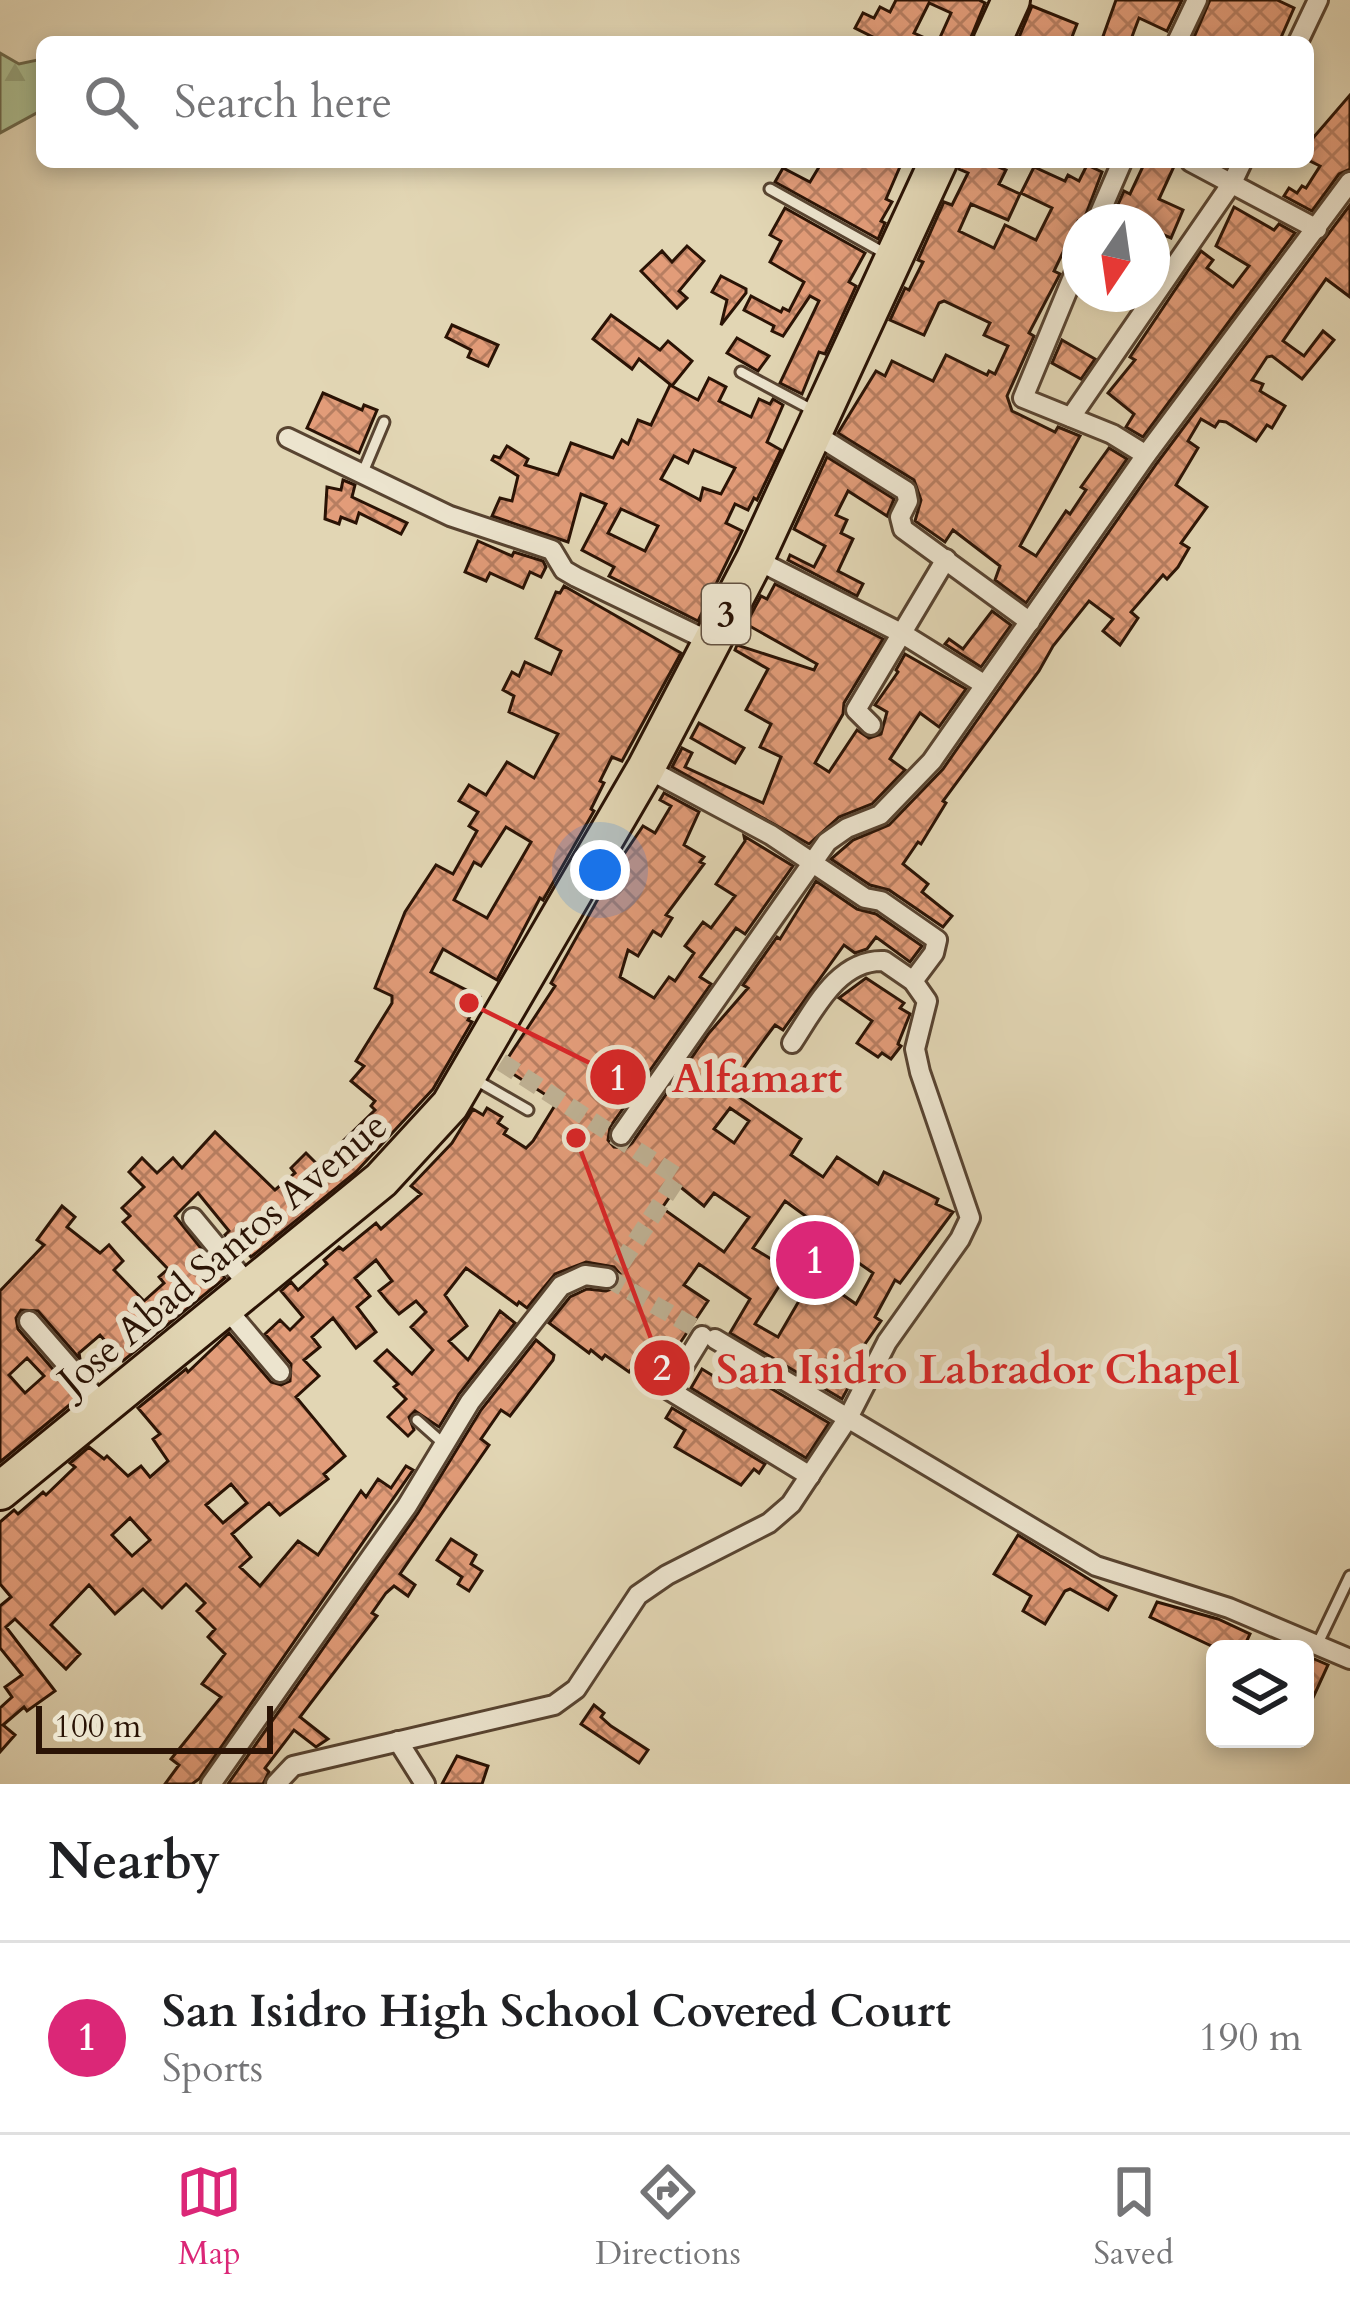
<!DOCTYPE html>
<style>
:root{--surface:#fff;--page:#f2f2f2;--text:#202124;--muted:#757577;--line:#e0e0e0;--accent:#db2777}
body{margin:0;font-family:Cardo,serif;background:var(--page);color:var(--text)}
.controls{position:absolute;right:36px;bottom:36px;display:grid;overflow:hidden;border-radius:18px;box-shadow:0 6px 18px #0003}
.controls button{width:108px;height:108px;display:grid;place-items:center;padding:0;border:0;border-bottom:3px solid var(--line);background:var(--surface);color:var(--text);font:60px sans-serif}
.compass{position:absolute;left:1062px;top:204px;width:108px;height:108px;border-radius:50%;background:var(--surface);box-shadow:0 6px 18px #0003;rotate:193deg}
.scale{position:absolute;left:36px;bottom:30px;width:237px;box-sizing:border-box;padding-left:12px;border:6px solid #2a1305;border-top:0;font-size:33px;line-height:42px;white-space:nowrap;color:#2a1305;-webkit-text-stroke:9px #ece4ce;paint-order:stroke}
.you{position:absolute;left:600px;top:870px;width:42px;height:42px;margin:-30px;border:9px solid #fff;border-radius:50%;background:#1a73e8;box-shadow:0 0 0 18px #1a73e833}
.badge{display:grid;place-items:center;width:78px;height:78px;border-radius:50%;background:var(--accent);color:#fff;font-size:39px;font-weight:700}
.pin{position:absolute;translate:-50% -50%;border:6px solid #fff;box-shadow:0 3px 12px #0006}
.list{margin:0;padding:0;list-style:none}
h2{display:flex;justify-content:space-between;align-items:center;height:156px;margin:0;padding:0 48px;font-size:51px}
h2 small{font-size:39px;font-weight:400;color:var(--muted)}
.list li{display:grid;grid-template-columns:78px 1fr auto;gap:36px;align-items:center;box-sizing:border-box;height:192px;padding:0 48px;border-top:3px solid var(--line)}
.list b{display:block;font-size:45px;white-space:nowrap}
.list p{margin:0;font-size:39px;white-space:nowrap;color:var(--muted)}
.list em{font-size:39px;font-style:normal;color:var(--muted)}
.icon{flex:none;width:66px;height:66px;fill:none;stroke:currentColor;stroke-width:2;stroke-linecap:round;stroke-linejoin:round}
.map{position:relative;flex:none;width:1350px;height:1784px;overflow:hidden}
.search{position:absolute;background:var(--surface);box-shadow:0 6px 18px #0003;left:36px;right:36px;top:36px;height:132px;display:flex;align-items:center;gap:30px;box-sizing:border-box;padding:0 42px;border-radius:18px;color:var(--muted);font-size:45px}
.sheet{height:348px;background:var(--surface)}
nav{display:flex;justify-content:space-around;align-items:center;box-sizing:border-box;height:168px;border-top:3px solid var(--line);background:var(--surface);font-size:33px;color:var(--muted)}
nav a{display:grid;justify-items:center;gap:6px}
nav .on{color:var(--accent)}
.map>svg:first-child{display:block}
.forest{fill:url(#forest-firs);stroke:#6c694c;stroke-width:3}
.building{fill:url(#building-cross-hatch);stroke:#2a1305;stroke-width:3;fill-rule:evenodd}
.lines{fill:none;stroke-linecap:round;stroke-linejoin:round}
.street-tunnel{stroke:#bdaf91;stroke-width:18;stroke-dasharray:18 9;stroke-linecap:butt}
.lane-casing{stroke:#584431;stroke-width:15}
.street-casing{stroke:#584431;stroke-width:24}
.highway-casing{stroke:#2a1305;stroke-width:42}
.lane{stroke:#ece4ce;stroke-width:9}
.street{stroke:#ece4ce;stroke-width:18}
.highway{stroke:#e2d6b4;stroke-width:36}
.labels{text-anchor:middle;stroke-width:12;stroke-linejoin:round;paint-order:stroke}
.shield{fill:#ece4ce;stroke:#645241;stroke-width:3}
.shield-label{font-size:36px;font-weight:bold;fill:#2a1305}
.street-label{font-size:39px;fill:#2a1305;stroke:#ece4ce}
.leader{fill:none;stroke:#d62828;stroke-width:4.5}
.callout-dot{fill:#d62828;stroke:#ece4ce;stroke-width:4.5}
.mark-label{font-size:36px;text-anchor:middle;font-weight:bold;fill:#fff}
.callout-label{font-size:42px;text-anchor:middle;font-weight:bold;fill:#d62828;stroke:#ece4ce;stroke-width:12;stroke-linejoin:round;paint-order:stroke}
</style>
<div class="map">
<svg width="1350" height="1784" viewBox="0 0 1350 1784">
<defs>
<pattern id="forest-firs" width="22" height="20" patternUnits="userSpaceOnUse" patternTransform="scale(3)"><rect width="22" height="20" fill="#adbf92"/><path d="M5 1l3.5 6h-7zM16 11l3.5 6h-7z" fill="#95a37c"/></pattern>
<pattern id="building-cross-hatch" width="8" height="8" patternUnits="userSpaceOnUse" patternTransform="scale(3)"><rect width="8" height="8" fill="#e29c79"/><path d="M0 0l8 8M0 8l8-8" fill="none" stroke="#b77e61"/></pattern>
</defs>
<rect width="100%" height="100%" fill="#e2d6b4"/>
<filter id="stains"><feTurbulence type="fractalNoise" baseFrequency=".00167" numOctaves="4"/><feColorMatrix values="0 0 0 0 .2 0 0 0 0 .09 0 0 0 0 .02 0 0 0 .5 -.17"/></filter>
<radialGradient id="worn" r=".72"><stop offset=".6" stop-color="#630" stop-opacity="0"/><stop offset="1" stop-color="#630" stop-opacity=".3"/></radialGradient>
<!-- forest -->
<path class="forest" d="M0,53l19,11 23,-5v51l-42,23z"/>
<!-- building -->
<g class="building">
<path d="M896,0h83l6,3 -16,39h-31l13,-29 -22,-10 -15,30 20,9h-51l-28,-14 8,-15 11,5 6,-11 10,5z"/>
<path d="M1116,0h66l-15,31 -28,-13 -9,24h-29z"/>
<path d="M1210,0h67l17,8 -15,34h-87z"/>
<path d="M1032,6l45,18 -7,18h-53z"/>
<path d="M1350,95v74l-11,5 -27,37 -28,-15 5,-8 8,5 5,-7 4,2 14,-22 -12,-6v-24l5,2z"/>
<path d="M822,162h80l-16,37 6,3 -11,19 4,2 -7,16 -103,-57 8,-14 27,14z"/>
<path d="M960,162h27l19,8 -7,14 21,10 -12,26 -37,-16 -12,27 35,17 11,-23 31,15 16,-32 -31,-15 13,-26 31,14 3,-6 11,6 8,-16 15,7 -19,50 -5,-1 -24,50 6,3 -31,59 5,3 -27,60 5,15 43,21 3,-5 22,9 -60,110 16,10 30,-45 4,3 16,-24 -5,-3 28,-39 18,11 -101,144 -31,-23 5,-14 -47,-36 -8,12 -30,-21 6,-21 -7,-20 -76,-47 38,-62 9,5 7,-15 41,20 13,-26 41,20 2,-4 6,3 13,-28 -24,-11 6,-12 -46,-22 -5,2 -15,32 -34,-15 15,-32 4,2 14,-28 -5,-2 26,-58 8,3 16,-32 -9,-4z"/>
<path d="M1145,162h31l-17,37 24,11 -12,28 -19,-8v-8h-25l-14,-6 11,-25 6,3z"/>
<path d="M1350,205v92l-24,-18 -43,62 21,15 19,-25 11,9 -32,39 -30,-23 -5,1 -15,23 11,4 -3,7 25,15 -13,22 -5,-3 -11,16 -30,-19 -7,-1 -4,6 -14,-8 -13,22 10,7 -22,37 31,22 -26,36 8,5 -11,19 -11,12 -4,-4 -32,37 7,6 -18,27 -17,-14 10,-12 -24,-18 -36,45 -14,25 -96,130 3,2 -25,41 -3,-2 -15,22 25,20 -6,8 30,24 -9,11 -54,-37 -19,-5 -39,-26 22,-19 36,-15 54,-56 214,-306z"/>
<path d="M1234,207l40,23 5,-6 16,9 -152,204 -17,-10 8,-13 -26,-21 27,-33 -5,-3 71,-106 12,9 -6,8 26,19 16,-21 -33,-20z"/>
<path d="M785,208l80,45 -16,29 7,4 -31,68 -6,-2 -17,42 -22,-11 39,-82 -9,-5 -27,40 -11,-5 2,-5 -30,-16 7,-14 30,16 2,-4 6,3 15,-29 -34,-20 11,-21 -11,-6z"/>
<path d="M687,246l17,15 -25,30 8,7 -10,10 -36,-37 21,-20 10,11z"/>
<path d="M721,276l25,13v4l-25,32 6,-25 -15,-8z"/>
<path d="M611,315l49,35 8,-9 24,20 -20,25 -33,-27 -7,10 -39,-30z"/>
<path d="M452,325l46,20 -10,21 -20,-9 3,-7 -25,-13z"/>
<path d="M737,338l32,18 -11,15 -31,-18z"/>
<path d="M1062,340l33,19 -14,20 -29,-16z"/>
<path d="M709,378l17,9 -7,14 32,16 8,-18 11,5 3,-5 10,6 -16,37 14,8 -24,50 -3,-2 -6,12 -13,-6 -9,19 16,8 -44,90 -89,-45 5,-9 -32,-17 24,-46 -25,-10 -13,48 -76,-26 8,-18 12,3 6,-25 -26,-16 2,-4 6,2 7,-12 21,13 -3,6 33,10 13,-32 42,15 9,-18 6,4 10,-24 13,5 19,-40 28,15zM694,450l41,18 -14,26 -18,-6 -3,12 -39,-21 13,-23 14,7zM621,509l37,17 -13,25 -37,-18z"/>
<path d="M323,393l39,17 2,-5 13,5 -18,43 -52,-25z"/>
<path d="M827,457l67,42 -7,17 -39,-25 -12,24 11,5 -6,13 12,6 -15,32 25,13 -6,12 -69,-36 2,-5 24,12 11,-21 -31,-17z"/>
<path d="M343,480l12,5 -3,12 55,26 -6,11 -42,-21 -3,10 -15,-6 -2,7 -14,-5 2,-32 14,3z"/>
<path d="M478,541l34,15 2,-4 29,9 3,6 -5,10 -11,-5 -7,16 -33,-15 -4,8 -21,-9z"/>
<path d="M775,584l108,55 -39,64 -1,11 -28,49 14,9 28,-42 12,8 12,-4 6,-22 -12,-7 23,-33 -2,-2 9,-16 61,35 -27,38 -19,-14 -30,46 15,11 -33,34 -33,13 -30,27 -137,-77 10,-19 10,5 -7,14 78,36 18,-46 -21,-10 11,-23 -25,-14 22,-41 -33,-19 2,-5 77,25 3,-6 -71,-40 15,-28 6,3z"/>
<path d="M564,586l117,67 -59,108 -10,-4 -12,24 4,2 -13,26 3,2 -51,89 -3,-2 -43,82 -54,-31 -12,23 49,25 -12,23 4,2 -39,67 -77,83 -105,85 -11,-13 -5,4 -10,-13 4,-4 -31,-38 -23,23 50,62 -102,83 -23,-26 -21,18 1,6 -42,-48 -17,-1 -5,8 2,11 60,69 -78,64v-171l44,-46 -7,-5 25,-34 13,11 -8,10 33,26 9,-8 14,16 -9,9 30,31 20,-18 -5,-6 9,-8 -45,-47 7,-6 -8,-8 22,-21 -15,-15 13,-14 15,15 16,-15 9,10 33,-36 60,58 20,-17 -4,-5 15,-15 16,16 25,-22 -5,-5 33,-32 -4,-4 4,-5 -24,-20 13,-15 -8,-5 36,-58v-7l-17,-8 30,-76 31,-47 17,9 24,-43 -8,-5 9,-14 -19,-11 10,-16 17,10 21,-33 27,16 24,-44 -49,-22 5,-16 -11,-6 9,-18 7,4 6,-14 26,12 10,-23 -25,-13 20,-46 4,1zM506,827l25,15 -44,76 -33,-18 20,-38 7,4zM27,1358l17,18 -19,17 -16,-18z"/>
<path d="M992,611l19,14 -30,42 -36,-23 4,-5 14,10z"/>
<path d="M699,723l45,25 -9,15 -44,-25z"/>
<path d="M664,793l35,19 -15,33 20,12 -4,5 4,2 -38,51 6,3 -11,18 -8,-5 -15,25 -10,-6 -8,27 34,21 15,-21 6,4 19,-28 -9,-7 18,-24 8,6 24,-32 -19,-12 29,-43 -1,-5 49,30 -48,68 -9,-6 -36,49 11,7 -101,143 -2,13 6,7 12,1 6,-5 77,-110 39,-45 -5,-3 34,-48 3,2 36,-58 41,28 19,5 46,32 -12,16 -34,-25 -9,12 -12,4 -11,-8 -61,85 -8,-5 -9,12 -26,36 8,6 -12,16 65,44 -10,16 32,22 14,-20 41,27 6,-12 54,27 -2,5 17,8 -53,71 -5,-3 -20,37 6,4 -23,33 6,4 -22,41 -112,-66 20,-34 -51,-35 -15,21 24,16 -52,78 -21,-15 -6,8 -24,-17 -3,4 -11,-9 -2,3 -40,-30 21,-26 17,-8 19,2 11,-4 3,-13 -6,-7 -28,-5 -31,12 -28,34 -8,-6 -2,3 -51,-37 -21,27 22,31 -18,15 19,19 32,-49 15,12 -56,71 -20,33 -24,-16 -6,6 5,13 -6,6 -20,-19 18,-18 -12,-12 4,-3 -23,-23 12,-11 25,24 21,-24 -22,-23 15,-15 -10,-11 -17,13 -11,-12 -9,-11 13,-10 -16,-21 -21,18 15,18 -13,11 19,25 -20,16 -23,-30 -21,19 8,10 -16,13 15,16 -23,21 49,59 -21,18 4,5 -48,36 -11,-12 -37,31 19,23 -11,10 20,19 38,-45 20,14 43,-64 5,6 12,-18 13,9 15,-22 7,4 -214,309 -7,5h-27l14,-19 -8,-6 50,-62 -19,-13 23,-30 -17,-17 7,-8 -18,-18 8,-8 -19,-19 -24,24 -19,-19 -28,25 -26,-29 -38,40 29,29 -14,15 -51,-50 -9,8 49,64 -28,20 -3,-4 -21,18 12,10 -15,17v-44l12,-11 -7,-10 17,-12 -22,-27v-42l11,-9 -11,-13v-62l14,-12 4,4 25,-22 3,3 29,-28 -5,-4 19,-16 15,12 3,-3 21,20 13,-10 9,11 18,-16 -15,-22 7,-5 -22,-26 48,-39 2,3 41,-39 42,49 10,3 9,-4 1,-17 -26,-30 15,-14 10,10 13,-13 -22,-26 10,-9 7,8 29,-26 -3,-4 15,-13 4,3 33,-27 5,6 40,-35 -10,-8 41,-43 21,-34 10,6 4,-7 15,9 -4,6 9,6 -3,5 22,14 7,-7 24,-39 -55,-35 53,-81 -4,-3 67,-120 25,-37 12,7 16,-27 -11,-6zM730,1108l19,13 -15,22 -20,-14zM678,1185l26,21 10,-13 35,24 -25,35 -62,-44zM785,1201l22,16 -31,45 -23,-14zM853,1259l20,14 -17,31 -23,-16zM790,1269l20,13 -32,55 -23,-13zM231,1484l16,19 -24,20 -17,-18zM130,1518l20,22 -18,16 -20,-21z"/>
<path d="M866,978l38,25 -4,5 10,6 -12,30 3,2 -10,13 -9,-6 -4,4 -21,-14 15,-22 -33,-23z"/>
<path d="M536,1340l18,15 -1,5 -43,56 -9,-6 -20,29 8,6 -89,129 15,11 -7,11 -14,-10 -8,7 -14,20 5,3 -77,101 28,22 -12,8 -22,-17 -29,38 4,4 -6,12h-35l190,-271 63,-103z"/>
<path d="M725,1361l104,62 -23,35 -115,-70 11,-19 13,8z"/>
<path d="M672,1408l93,56 -6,9 -5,-4 -13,16 -66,-38 10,-17 -19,-12z"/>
<path d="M1018,1535l98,61 -8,14 -38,-21 -5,2 -20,33 -22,-13 8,-15 -37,-22z"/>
<path d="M451,1539l25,16 -5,9 11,7 -13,20 -11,-7 4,-7 -25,-17z"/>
<path d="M1157,1602l61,17 32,15 -7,15h-25l-68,-32z"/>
<path d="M1312,1658l16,7 -23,50v-53l4,2z"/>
<path d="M594,1705l10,8 -3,4 10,9 37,24 -9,13 -58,-39z"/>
<path d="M457,1756l31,10 -6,18h-40z"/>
</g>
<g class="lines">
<!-- street-tunnel -->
<g class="street-tunnel">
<path d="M501,1062l177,115 -67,102"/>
<path d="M607,1278l108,61"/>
</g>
<!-- lane casing -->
<g class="lane-casing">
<g id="lane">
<path d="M770,189l116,65"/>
<path d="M741,372l75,40"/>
<path d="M363,472l21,-50"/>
<path d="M476,1080l52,30"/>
<path d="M417,1420l28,25"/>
<path d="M1317,1645l33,-69"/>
</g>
</g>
<!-- street casing -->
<g class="street-casing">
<g id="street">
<path d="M1177,42l20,-42"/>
<path d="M1298,42l20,-42"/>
<path d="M1191,162l126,67"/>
<path d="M1096,222l26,-60"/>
<path d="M1080,260l-57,138 89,36 34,21"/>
<path d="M1071,417l161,-234 10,-21"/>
<path d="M815,434l91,57 2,10 -8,16 3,12 127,93"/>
<path d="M288,438l162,78 102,34 12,20 12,7 135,65"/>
<path d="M755,559l148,75 82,51"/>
<path d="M871,725l-15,-15 90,-151"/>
<path d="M646,768l125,67 94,63 16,3 56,39 -3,13 -21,28"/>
<path d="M621,1135l206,-293 20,-14 33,-13 52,-54 214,-306 204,-273"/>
<path d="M193,1218l58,70"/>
<path d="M226,1308l54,64"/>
<path d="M29,1321l75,86"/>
<path d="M702,1336l-33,54 141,86"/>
<path d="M715,1339l381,227 133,42 121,51"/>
<path d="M398,1741l27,43"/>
<path d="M211,1784l196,-278 63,-104 91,-116 24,-11 22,3"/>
<path d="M276,1784l17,-18 261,-61 22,-16 62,-94 29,-20 102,-52 22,-19 57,-86 39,-76 73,-103 10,-21 -50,-146 -5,-23 12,-48 -14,-20 -29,-20c-46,-2 -70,49 -92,82"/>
</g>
</g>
<!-- highway casing -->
<g class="highway-casing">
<g id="highway">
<path d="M992,42l19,-42"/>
<path d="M0,1491l381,-311 69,-75 196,-337 109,-209 183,-397"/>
</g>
</g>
<!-- lane -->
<use href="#lane" class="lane"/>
<!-- street -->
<use href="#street" class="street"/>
<!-- highway -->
<use href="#highway" class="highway"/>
</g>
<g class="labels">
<!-- shield labels -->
<rect class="shield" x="702" y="584" width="48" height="60" rx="9"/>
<g class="shield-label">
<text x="726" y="627">3</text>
</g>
<!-- street labels -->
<g class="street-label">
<text transform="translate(222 1252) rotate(-40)" y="14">Jose Abad Santos Avenue</text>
</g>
</g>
<!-- callouts -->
<path class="leader" d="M469 1003L618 1077M576 1138L662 1368"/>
<g class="callout-dot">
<circle cx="469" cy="1003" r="12"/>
<circle cx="576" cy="1138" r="12"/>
<circle cx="618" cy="1077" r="30"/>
<circle cx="662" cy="1368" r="30"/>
</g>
<g class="mark-label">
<text x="618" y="1090">1</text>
<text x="662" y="1380">2</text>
</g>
<g class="callout-label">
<text x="757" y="1092">Alfamart</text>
<text x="978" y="1383">San Isidro Labrador Chapel</text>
</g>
<rect width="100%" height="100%" filter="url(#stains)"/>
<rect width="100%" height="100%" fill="url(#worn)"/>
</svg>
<div class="controls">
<button><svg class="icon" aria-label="layers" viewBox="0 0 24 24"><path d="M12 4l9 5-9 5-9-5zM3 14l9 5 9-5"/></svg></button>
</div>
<svg class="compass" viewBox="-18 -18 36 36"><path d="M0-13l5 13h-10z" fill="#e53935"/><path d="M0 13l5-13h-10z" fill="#757577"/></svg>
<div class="scale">100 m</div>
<div class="you"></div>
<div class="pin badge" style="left:815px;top:1260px">1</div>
<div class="search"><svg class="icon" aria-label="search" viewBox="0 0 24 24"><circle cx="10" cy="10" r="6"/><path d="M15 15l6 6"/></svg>Search here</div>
</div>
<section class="sheet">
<h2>Nearby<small></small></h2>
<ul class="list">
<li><span class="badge">1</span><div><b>San Isidro High School Covered Court</b><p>Sports</p></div><em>190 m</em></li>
</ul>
</section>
<nav>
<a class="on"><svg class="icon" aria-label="map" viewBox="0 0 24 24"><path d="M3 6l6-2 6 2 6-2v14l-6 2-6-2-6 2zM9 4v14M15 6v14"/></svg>Map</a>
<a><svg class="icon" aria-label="directions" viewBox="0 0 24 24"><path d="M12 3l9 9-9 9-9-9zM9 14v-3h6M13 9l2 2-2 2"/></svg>Directions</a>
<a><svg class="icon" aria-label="saved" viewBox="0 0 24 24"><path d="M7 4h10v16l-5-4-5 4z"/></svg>Saved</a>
</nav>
